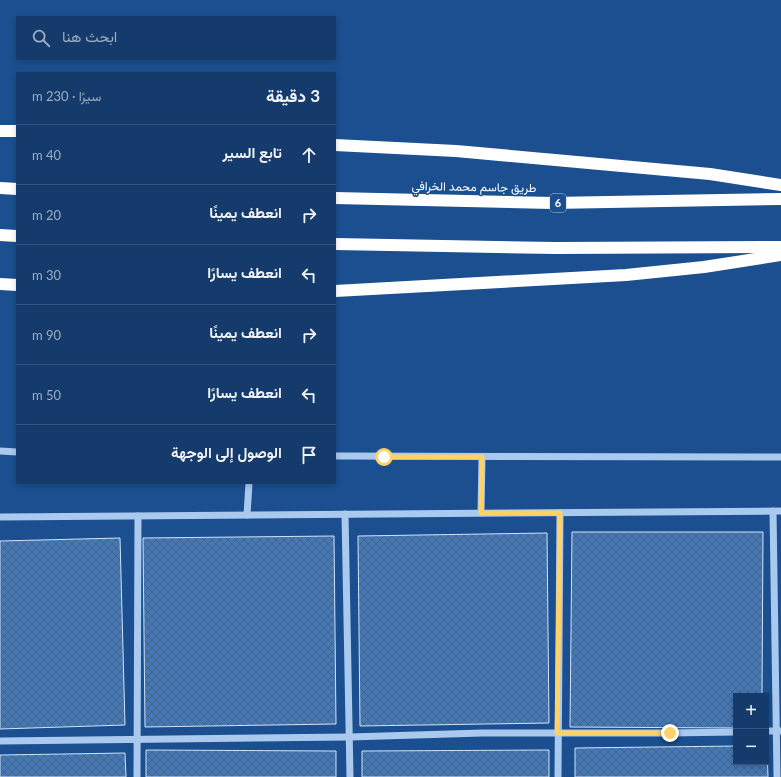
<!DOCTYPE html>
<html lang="ar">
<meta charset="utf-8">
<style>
:root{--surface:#143b6b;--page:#214673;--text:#f1f3f6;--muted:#9dadc1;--line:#33557e}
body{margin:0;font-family:Lato,Vazirmatn,sans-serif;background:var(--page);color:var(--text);direction:rtl}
.controls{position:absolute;right:12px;bottom:12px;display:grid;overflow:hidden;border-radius:0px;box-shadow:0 2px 6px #0003}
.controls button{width:36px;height:36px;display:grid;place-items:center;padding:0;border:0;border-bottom:1px solid var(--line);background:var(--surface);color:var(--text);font:20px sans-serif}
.stop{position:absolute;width:12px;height:12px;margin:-9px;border:3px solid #ffd166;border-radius:50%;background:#fff}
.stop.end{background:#ffd166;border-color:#fff;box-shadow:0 1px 4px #0008}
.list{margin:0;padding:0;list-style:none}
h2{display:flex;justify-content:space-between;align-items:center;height:52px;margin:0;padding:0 16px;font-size:17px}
h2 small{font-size:13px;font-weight:400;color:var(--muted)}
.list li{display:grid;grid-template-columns:26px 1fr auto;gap:12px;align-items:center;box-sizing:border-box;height:60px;padding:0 16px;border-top:1px solid var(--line)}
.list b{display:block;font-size:15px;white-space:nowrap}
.list em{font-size:13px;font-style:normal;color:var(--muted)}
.icon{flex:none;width:22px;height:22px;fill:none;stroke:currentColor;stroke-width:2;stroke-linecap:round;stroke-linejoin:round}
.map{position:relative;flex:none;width:781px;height:777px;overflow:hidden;direction:ltr}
.search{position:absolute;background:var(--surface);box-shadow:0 2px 6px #0003;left:16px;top:16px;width:320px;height:44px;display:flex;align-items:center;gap:10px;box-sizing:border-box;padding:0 14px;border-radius:0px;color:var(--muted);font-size:15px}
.panel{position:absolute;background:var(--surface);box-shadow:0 2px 6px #0003;left:16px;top:72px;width:320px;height:412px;border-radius:0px;direction:rtl}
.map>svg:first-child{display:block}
.building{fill:url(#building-cross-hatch);stroke:#cfe3fa}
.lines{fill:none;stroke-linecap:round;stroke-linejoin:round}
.minor{stroke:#a9c9ee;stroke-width:7}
.highway{stroke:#fff;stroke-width:12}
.route{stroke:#ffd166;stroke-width:5}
.labels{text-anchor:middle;stroke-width:3;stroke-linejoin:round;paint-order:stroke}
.shield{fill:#1b4f8f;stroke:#bbcadd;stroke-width:1}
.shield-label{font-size:11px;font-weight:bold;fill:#fff}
.street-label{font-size:12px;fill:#fff;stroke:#1b4f8f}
</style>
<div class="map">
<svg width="781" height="777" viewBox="0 0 781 777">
<defs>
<pattern id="building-cross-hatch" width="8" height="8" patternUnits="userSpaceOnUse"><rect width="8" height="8" fill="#4478b7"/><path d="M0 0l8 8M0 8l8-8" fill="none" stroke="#486282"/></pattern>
</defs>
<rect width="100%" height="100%" fill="#1b4f8f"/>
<!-- building -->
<g class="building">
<path d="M572,532h191l-1,164h-26v32l-166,-1z"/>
<path d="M547,533l2,190 -189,3 -2,-190z"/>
<path d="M334,536l2,188 -191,3 -2,-189z"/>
<path d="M120,538l5,187 -125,4v-188z"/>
<path d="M736,746v16h30v-16h1l1,31h-193v-29z"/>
<path d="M146,750l190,1v26h-190z"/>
<path d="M549,750v27h-187v-26z"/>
<path d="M125,753l1,24h-126v-22z"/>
</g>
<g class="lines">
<!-- minor -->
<g class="minor">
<path d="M0,451l17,1"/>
<path d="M335,456l446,1"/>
<path d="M773,511l4,266"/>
<path d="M481,513l1,-56"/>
<path d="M345,514l5,263"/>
<path d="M247,515l2,-32"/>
<path d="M0,517l781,-6"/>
<path d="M766,731h15"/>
<path d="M0,741l350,-4 132,-4h188l66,-1"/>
<path d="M137,777l1,-261"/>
<path d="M558,777l2,-264"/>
</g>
<!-- highway -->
<g class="highway">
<path d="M0,131h17"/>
<path d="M335,145l121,6 254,23 71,11"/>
<path d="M0,188l17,1"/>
<path d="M335,198l217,5 229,-4"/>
<path d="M0,235l17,1"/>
<path d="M335,244l221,4 225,-1"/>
<path d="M0,284l17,1"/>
<path d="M335,291l291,-16 78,-8 77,-12"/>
</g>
</g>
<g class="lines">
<!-- route -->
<path class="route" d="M384,457h98l-1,56h79l-3,220h113"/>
</g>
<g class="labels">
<!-- shield labels -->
<rect class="shield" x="550" y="194" width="16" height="18" rx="3"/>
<g class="shield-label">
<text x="558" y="207">6</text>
</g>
<!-- street labels -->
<g class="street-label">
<text transform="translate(474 187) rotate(1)" y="4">طريق جاسم محمد الخرافي</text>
</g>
</g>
</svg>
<div class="controls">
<button>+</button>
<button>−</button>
</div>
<div class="stop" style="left:384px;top:457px"></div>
<div class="stop end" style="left:670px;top:733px"></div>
<div class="search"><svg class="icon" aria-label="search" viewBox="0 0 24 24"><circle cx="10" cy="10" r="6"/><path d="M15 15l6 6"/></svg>ابحث هنا</div>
<section class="panel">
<h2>3 دقيقة<small>سيرًا · 230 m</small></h2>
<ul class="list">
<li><svg class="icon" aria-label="ahead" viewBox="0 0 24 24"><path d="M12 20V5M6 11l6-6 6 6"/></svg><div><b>تابع السير</b></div><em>40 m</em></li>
<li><svg class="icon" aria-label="right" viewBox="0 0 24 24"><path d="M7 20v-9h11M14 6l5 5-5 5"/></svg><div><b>انعطف يمينًا</b></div><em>20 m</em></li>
<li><svg class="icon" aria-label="left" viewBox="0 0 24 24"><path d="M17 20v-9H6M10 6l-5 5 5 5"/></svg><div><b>انعطف يسارًا</b></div><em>30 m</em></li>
<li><svg class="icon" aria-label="right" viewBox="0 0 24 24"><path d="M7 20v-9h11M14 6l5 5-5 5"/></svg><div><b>انعطف يمينًا</b></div><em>90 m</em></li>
<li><svg class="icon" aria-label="left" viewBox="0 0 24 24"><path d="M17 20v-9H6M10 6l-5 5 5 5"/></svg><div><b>انعطف يسارًا</b></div><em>50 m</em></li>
<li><svg class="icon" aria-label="arrive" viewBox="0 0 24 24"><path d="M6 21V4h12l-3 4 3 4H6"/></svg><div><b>الوصول إلى الوجهة</b></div></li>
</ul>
</section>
</div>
